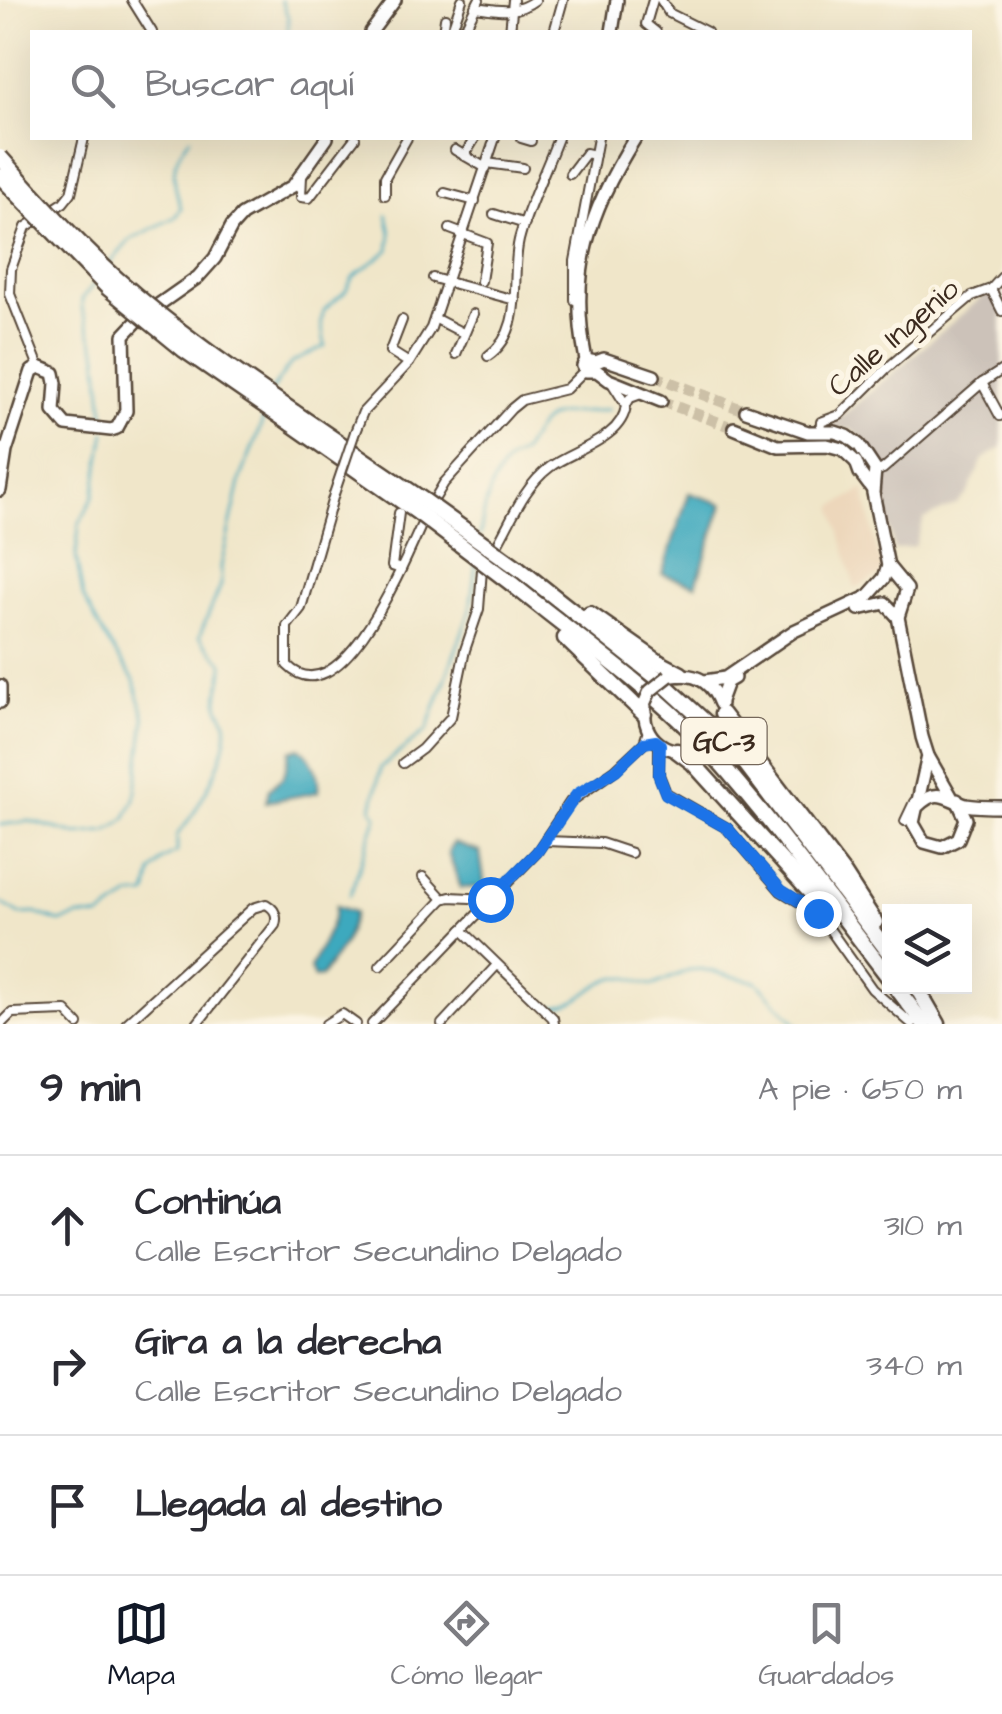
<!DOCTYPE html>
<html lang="es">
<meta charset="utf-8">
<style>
:root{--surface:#fff;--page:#f2f2f3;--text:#2b2b33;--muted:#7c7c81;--line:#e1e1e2;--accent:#111827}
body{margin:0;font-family:"Architects Daughter",sans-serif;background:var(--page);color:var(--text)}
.controls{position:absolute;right:30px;bottom:30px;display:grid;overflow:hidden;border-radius:0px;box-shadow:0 10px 40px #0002}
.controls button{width:90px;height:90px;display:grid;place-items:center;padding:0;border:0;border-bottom:2px solid var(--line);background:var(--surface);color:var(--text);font:50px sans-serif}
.stop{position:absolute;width:30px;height:30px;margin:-22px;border:8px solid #1a73e8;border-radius:50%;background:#fff}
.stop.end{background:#1a73e8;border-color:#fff;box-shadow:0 2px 10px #0008}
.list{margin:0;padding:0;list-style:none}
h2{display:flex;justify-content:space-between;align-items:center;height:130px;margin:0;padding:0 40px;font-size:42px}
h2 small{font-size:32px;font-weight:400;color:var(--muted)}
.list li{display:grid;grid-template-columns:65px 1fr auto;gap:30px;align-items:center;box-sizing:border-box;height:140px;padding:0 40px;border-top:2px solid var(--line)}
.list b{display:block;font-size:38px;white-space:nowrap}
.list p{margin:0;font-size:32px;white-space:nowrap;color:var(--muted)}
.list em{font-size:32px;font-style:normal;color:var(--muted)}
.icon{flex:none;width:55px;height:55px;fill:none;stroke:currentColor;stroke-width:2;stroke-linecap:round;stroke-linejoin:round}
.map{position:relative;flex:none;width:1002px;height:1024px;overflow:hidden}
.search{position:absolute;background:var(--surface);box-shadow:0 10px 40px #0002;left:30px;right:30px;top:30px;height:110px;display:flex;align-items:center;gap:25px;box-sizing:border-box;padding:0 35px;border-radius:0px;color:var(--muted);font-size:38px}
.sheet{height:550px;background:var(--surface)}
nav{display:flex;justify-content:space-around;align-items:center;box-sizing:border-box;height:140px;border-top:2px solid var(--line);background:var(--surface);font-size:28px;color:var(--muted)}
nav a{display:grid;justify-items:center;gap:5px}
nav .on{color:var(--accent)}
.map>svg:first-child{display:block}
.built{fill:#edd7bb}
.industrial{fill:#ccc2b9}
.water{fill:#3ea9be;stroke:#3c6a6e;stroke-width:2.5}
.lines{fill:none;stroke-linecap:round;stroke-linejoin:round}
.stream{stroke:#3ea9be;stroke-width:2.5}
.major-tunnel{stroke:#ccc0a7;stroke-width:11;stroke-dasharray:11 5.5;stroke-linecap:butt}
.minor-casing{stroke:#564638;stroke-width:12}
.major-casing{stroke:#564638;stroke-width:16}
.highway-casing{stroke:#564638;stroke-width:19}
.minor{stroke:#fff;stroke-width:8}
.major{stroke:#fff;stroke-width:11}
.highway{stroke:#fff;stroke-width:14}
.minor-bridge-casing{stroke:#564638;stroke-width:12;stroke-linecap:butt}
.major-bridge-casing{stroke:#564638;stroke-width:16;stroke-linecap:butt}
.highway-bridge-casing{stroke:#564638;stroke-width:19;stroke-linecap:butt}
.minor-bridge{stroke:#fff;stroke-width:8}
.major-bridge{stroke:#fff;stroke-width:11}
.highway-bridge{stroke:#fff;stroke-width:14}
.route{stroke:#1a73e8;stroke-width:12}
.labels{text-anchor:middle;stroke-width:10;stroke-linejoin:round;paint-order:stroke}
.shield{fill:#fcf5e5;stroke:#75675a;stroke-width:2.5}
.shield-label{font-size:28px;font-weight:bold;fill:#3b2a1e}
.street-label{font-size:30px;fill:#3b2a1e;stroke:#fcf5e5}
</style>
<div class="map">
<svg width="1002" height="1024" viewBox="0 0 1002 1024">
<rect width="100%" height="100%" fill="#fcf5e5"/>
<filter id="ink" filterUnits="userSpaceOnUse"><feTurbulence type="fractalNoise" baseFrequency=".01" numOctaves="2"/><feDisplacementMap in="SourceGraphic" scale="20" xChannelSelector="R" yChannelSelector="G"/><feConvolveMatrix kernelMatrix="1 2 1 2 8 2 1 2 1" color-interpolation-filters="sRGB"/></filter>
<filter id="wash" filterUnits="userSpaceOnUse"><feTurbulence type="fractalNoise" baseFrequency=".0048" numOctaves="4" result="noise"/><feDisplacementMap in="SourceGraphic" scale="40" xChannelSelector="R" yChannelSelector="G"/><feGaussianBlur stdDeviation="2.25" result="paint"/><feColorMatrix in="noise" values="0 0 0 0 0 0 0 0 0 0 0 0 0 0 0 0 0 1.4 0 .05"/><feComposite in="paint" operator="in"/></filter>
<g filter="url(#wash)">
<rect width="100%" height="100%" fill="#f0e6c9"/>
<!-- built -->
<path class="built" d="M864,489l14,68 6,9 -5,10 -24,12 -22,-81z"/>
<!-- industrial -->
<path class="industrial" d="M1002,284v163l-19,12 -16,35 -10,10 -33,15 -9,27 -21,4 -20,-95 -21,-25 -25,-2 159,-135z"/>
<!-- water -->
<g class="water">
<path d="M689,493l34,11 -27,81 -34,-11z"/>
<path d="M299,748c14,8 21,29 19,44l-52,10 3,-13 15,-13 6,-25z"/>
<path d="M453,843l27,9 5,35 -24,1 -13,-35z"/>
<path d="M336,906l19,6 -10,30 -24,35 -7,1 -4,-9c7,-18 25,-45 26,-63z"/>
</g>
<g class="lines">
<!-- stream -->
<g class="stream">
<path d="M281,0l7,17v15"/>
<path d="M108,266l22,-26 45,-23 6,-9c-9,-28 -12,-47 9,-70"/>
<path d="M94,284l-12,15v10l16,46 7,69"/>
<path d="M272,390l19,-27 34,-17 -4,-25 3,-11 21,-18 8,-15 36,-27 2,-17 -4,-18"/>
<path d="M480,535c4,-26 9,-54 28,-74 4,-4 10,-5 14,-9 11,-12 13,-30 31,-36 17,-5 37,-2 55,-7"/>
<path d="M0,825l29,-4 47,13 31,-3 18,-12 10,-20 10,-80 -11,-39 -27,-39 -24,-44 -7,-41 3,-31 15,-30 11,-63"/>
<path d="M350,895l27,-79 -5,-7 9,-42 46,-37 43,-119 6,-48"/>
<path d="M0,902l20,12 15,-1 24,9 21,-6 20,1 31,-21 16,-1 5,-23 11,-13 14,-7v-17c20,-22 54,-83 49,-113 -2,-10 -9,-11 -8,-21 0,-13 6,-25 5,-38l-24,-26 22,-52v-19l20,-88 25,-66"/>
<path d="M552,1007c33,-3 36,-22 61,-29 15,-4 27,6 41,7l35,-15 12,-1 56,13 40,42"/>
</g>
</g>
</g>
<g filter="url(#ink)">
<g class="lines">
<!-- major-tunnel -->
<g class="major-tunnel">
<path d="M654,376l92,35"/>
<path d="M661,401l73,27"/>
</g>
<!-- minor casing -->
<g class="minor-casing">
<g id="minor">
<path d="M132,0l20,32"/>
<path d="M653,0l-7,24 10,8"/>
<path d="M661,0l8,13 38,19"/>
<path d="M475,7c24,3 40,8 60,-7"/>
<path d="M443,32l2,-14"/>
<path d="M451,32l11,-32"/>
<path d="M463,32l16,-32"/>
<path d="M510,32l3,-32"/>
<path d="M554,32l9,-32"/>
<path d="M521,138l10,3"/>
<path d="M455,150l31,18"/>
<path d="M464,156l11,-18"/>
<path d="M487,163l36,5"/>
<path d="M570,174l16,-21 9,2"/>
<path d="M302,176l-1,21 8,1 46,-60"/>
<path d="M445,193l30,8"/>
<path d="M385,195v-18l22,-39"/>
<path d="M494,214l31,10"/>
<path d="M450,229l37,14 -6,38"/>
<path d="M433,278l82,22"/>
<path d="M991,289l11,22"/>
<path d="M575,300v-39l23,-123"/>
<path d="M436,319l27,14"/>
<path d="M402,320l-12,31 19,12"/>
<path d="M456,354l17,-40"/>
<path d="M488,356c38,-26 22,-78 31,-116 8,-32 27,-70 39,-102"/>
<path d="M39,367l-29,-73 1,-25 15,-42 37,-24 8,-10 13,-55"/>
<path d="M612,383l14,22 4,-7 11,-4"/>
<path d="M982,383l18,33"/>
<path d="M355,432l8,-20 46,-49 22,-35 64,-190"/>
<path d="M820,432l1,-10 19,-7 46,-46 86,-73 19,-7 11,-12"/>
<path d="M875,472l8,-3 99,-86 20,-13"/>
<path d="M334,494l-33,114 -14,18v39c55,56 122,-114 138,-148"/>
<path d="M431,505l13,-22 67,-74 11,-9 44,-11 19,-19"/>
<path d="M399,513l-7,53 9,3"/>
<path d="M493,552c17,-28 29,-64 57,-85 23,-17 73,-28 76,-62"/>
<path d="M659,744v31l7,18 61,35 54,63 37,22 54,76 40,35"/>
<path d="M403,763l19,-14 29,-32 14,-67 14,-41 3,-40 3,-5"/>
<path d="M905,821l9,-19"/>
<path d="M545,841l56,2 30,10"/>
<path d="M423,877l20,22"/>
<path d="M462,930l91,88 1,6"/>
<path d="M380,966l63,-67 7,-2 40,2"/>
<path d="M1,1024l11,-11 54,-2 12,13"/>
<path d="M126,1024l127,-116 13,-4c9,5 12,11 9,21l-78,99"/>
<path d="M326,1024l16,-10 14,10"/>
<path d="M372,1024l165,-172 33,-50 45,-32 29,-27 4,-12"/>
<path d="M442,1024l55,-59"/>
</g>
</g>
<!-- major casing -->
<g class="major-casing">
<g id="major">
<path d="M371,32l24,-32"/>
<path d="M612,32l5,-32"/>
<path d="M635,138c-46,73 -67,134 -49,222l-3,6 3,5h11l12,9 52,21"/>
<path d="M586,360l10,2 8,-3 50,17"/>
<path d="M734,428l44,18 49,-1 15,4 14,13 4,11 12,16"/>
<path d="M0,490l6,-39 26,-80 7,-4 15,6 2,10 -2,28 12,14 45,5 6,-2 9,-17 -2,-76 17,-18 57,-40 17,-19 17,-32 10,-11 51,-29 34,-48"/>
<path d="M888,566l19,23 -9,28 24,120 6,19 23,40"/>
<path d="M859,609l26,-6 13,14"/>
<path d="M673,676c24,-4 39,7 47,28"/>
<path d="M705,681l20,-3 69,-47 73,-34 17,-19 4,-12 -15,-73 2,-24 -16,-24 -12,-9 -12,-4h-27l-62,-21"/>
<path d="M0,686v16"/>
<path d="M720,701l7,-19 7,-4"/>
<path d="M645,706c-4,33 24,53 54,41"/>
<path d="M928,756l-15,67 11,19 18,5 16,-8 8,-20 -9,-19"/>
<path d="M919,805c19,-18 27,-6 47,0 11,2 25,2 36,2"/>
</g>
</g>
<!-- highway casing -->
<g class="highway-casing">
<g id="highway">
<path d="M294,412l132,90"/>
<path d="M290,423l130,91"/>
<path d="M518,568l138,109 57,52 32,34 145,191"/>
<path d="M512,584c65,53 142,106 198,167 64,72 121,151 180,228"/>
<path d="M590,614l70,49 21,11"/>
<path d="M565,638l79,76"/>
<path d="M722,714l122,160 31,48"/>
<path d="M677,751l16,12 134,148"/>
<path d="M895,986l29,38"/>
<path d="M916,986l22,38"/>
</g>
</g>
<!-- minor -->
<use href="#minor" class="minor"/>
<!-- major -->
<use href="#major" class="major"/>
<!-- highway -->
<use href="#highway" class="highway"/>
<!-- minor-bridge casing -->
<g class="minor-bridge-casing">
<path id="minor-bridge" d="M334,494l21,-62"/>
</g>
<!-- major-bridge casing -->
<g class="major-bridge-casing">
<g id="major-bridge">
<path d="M645,702l5,-11 19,-15"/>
<path d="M699,747l13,-9 7,-11"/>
</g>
</g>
<!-- highway-bridge casing -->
<g class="highway-bridge-casing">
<g id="highway-bridge">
<path d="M0,157c37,42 75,84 117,122 55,49 116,91 177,133"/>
<path d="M0,176l108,112 76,62 106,73"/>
<path d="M426,502l92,66"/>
<path d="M420,514l92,70"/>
</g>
</g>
<!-- minor-bridge -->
<use href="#minor-bridge" class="minor-bridge"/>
<!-- major-bridge -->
<use href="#major-bridge" class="major-bridge"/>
<!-- highway-bridge -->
<use href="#highway-bridge" class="highway-bridge"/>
</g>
</g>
<g class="lines" filter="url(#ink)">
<!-- route -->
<path class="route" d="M490,899l47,-47 40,-58 39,-24 28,-27 12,-2 4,3 -1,32 7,18 61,34 54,62 37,23"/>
</g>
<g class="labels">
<!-- shield labels -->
<rect class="shield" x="681.5" y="718" width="85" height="46" rx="8"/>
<g class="shield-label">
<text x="724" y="751">GC-3</text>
</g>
<!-- street labels -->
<g class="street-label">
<text transform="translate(893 337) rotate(-41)" y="10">Calle Ingenio</text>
</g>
</g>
</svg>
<div class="controls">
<button><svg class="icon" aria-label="layers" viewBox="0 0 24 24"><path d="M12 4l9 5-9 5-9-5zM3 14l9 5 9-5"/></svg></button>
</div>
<div class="stop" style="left:490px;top:899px"></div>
<div class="stop end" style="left:818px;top:913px"></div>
<div class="search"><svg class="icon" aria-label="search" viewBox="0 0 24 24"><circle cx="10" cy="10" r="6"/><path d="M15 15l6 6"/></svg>Buscar aquí</div>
</div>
<section class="sheet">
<h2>9 min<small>A pie · 650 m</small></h2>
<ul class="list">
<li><svg class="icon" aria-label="ahead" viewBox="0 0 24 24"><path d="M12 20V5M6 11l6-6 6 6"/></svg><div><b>Continúa</b><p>Calle Escritor Secundino Delgado</p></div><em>310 m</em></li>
<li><svg class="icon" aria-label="right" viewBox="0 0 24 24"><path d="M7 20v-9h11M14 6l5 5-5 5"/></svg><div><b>Gira a la derecha</b><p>Calle Escritor Secundino Delgado</p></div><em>340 m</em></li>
<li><svg class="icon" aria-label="arrive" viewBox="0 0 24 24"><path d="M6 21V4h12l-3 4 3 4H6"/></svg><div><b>Llegada al destino</b></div></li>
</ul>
</section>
<nav>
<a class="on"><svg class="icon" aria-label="map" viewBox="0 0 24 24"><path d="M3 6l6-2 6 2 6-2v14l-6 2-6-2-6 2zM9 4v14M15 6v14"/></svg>Mapa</a>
<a><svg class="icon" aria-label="directions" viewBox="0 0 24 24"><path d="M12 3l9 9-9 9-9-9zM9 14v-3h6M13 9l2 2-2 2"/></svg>Cómo llegar</a>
<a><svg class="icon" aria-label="saved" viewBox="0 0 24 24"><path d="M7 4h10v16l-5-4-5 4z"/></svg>Guardados</a>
</nav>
